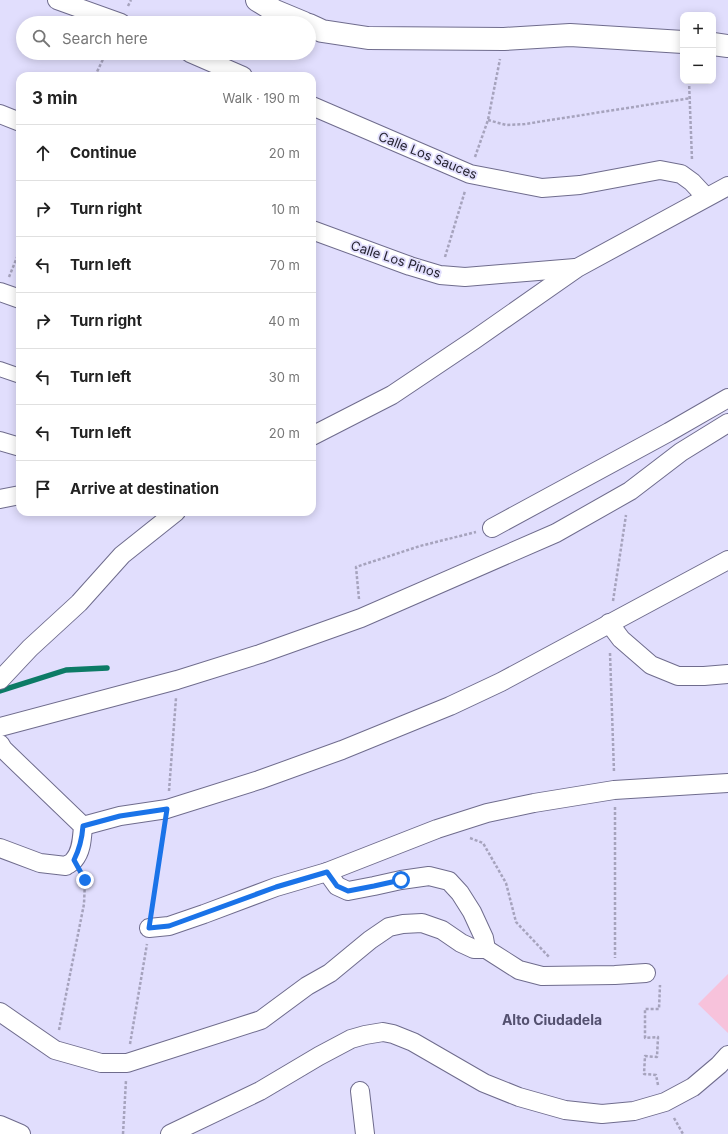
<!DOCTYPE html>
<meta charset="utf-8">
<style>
:root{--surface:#fff;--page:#f2f2f2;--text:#222;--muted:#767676;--line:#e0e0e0}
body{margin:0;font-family:Inter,sans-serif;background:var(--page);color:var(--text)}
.controls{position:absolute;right:12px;top:12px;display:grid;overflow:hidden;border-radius:8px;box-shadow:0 2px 10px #0003}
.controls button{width:36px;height:36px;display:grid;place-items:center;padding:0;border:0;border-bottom:1px solid var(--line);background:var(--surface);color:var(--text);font:20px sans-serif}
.stop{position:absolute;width:12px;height:12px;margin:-9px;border:3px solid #1a73e8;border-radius:50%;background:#fff}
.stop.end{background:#1a73e8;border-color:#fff;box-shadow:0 1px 4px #0008}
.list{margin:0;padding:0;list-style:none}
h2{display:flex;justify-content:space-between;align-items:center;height:52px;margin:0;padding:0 16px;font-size:17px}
h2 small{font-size:13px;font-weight:400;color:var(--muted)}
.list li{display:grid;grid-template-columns:26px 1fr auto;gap:12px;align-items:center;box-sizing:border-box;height:56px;padding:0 16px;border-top:1px solid var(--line)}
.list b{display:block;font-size:15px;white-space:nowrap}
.list em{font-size:13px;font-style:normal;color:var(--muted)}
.icon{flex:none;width:22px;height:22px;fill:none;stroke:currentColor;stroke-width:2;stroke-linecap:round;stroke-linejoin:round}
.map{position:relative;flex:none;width:728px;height:1134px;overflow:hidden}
.search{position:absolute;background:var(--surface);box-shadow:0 2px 10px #0003;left:16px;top:16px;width:300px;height:44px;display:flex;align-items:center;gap:10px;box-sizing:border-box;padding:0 14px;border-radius:22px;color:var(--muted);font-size:15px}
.panel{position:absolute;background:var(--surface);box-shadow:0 2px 10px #0003;left:16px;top:72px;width:300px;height:444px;border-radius:12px}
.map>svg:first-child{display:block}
.pitch{fill:#f7c2db}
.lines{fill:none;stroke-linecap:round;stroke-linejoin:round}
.stream{stroke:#0c7b66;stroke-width:5.5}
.pedestrian-casing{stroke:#6f6c8d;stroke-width:16}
.minor-casing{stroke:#6f6c8d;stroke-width:20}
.tertiary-casing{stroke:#6f6c8d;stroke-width:24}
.path{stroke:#a6a3bd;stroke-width:2.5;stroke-dasharray:3 2;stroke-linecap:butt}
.pedestrian{stroke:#fff;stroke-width:14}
.minor{stroke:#fff;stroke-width:18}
.tertiary{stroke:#fff;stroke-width:22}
.route{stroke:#1a73e8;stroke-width:5}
.labels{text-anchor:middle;stroke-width:3.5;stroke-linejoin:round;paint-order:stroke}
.street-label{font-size:13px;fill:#252331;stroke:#e1defd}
.neighbourhood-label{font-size:14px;font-weight:bold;fill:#53506f;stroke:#e1defd}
</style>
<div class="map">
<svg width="728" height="1134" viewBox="0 0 728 1134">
<rect width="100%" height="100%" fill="#e1defd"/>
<!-- pitch -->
<path class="pitch" d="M728,974v59l-30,-29z"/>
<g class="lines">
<!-- stream -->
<path class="stream" d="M0,691l66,-21 41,-2"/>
<!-- pedestrian casing -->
<g class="pedestrian-casing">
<path id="pedestrian" d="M0,369l20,7"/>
</g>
<!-- minor casing -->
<g class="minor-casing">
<g id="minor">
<path d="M57,0l64,23"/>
<path d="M190,53l53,23"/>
<path d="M312,106l158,68 72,14 38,-3 80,-15 21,4 11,8 14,15"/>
<path d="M0,114l20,8"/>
<path d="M312,230l98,36 30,9 25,2 110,-9"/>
<path d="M0,292l20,7"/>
<path d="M312,436l80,-41 82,-55 103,-72 151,-82"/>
<path d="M0,441l20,6"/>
<path d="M0,499l20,-4"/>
<path d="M492,528l177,-96 59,-34"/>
<path d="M609,623l12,16 30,26 27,11h26l24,-2"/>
<path d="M0,680l30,-32 49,-45 43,-48 54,-43"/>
<path d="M0,727l177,-47 83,-26 101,-36 195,-85 74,-42 51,-39 47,-29"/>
<path d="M0,744l3,5 80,77c-1,11 -1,25 -9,34 -2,3 -6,4 -8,6l-26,-3 -40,-15"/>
<path d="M83,826l37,-10 47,-7 92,-29 83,-30 108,-44 51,-24 227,-122"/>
<path d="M327,872l10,14 11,5 26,-5 27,-6 28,-4 20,5 11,12 12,19 12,26 2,11"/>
<path d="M149,928l20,-2 35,-12 72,-27 51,-15 110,-43 50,-16 47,-10 80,-13 114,-7"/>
<path d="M0,1012l55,38 46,13h26l134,-43 46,-34 23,-13 40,-33 19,-13 14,-3 19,-1 20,7 19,13 13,6h12l33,21 23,6 73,-1 31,-2"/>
<path d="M360,1091l5,43"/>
<path d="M0,1125l21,9"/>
<path d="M170,1134l90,-43 59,-35 32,-17 14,-4 18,-3 10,2 20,8 71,41 35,14 46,13 37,4 32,-3 31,-9 28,-15 26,-22 9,-10"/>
</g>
</g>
<!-- tertiary casing -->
<g class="tertiary-casing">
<g id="tertiary">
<path d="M257,0l18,11 29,12"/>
<path d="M309,25l13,6 46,7 136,1 66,-4 113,7"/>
<path d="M713,44l15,2"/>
</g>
</g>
<!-- path -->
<g class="path">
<path d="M128,6l3,-6"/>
<path d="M95,76l11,-23"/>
<path d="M689,81l3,79"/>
<path d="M488,120l18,5 19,-1 166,-26"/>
<path d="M475,157l13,-37 12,-61"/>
<path d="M445,257l20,-66"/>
<path d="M9,277l11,-27"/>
<path d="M359,599l-3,-32 64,-21 56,-14"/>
<path d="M613,601l13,-86"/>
<path d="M610,653l4,119"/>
<path d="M169,791l7,-93"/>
<path d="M615,807v151"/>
<path d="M470,838l13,5 23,40 10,39 34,36"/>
<path d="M152,910l12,-83"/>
<path d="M59,1030l25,-126 1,-24 -2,-4"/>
<path d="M130,1044l17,-100"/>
<path d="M658,1085l-2,-10 -12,-1 1,-18 12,1 1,-20 -13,1v-29h14l1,-24"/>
<path d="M674,1118l9,16"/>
<path d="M123,1134l3,-54"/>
</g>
<!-- pedestrian -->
<use href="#pedestrian" class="pedestrian"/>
<!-- minor -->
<use href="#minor" class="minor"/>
<!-- tertiary -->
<use href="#tertiary" class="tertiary"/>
</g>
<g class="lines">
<!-- route -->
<path class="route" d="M85,880l-11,-20c6,-12 8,-21 9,-34l37,-10 47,-7 -18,119 20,-2 107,-39 51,-15 10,14 11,5 26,-5 27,-6"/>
</g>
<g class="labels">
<!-- street labels -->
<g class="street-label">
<text transform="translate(428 155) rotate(22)" y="5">Calle Los Sauces</text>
<text transform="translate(396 259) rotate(18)" y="5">Calle Los Pinos</text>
</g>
<!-- neighbourhood labels -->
<g class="neighbourhood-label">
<text x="552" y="1025">Alto Ciudadela</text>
</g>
</g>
</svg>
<div class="controls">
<button>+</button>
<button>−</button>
</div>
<div class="stop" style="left:401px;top:880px"></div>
<div class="stop end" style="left:85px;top:880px"></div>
<div class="search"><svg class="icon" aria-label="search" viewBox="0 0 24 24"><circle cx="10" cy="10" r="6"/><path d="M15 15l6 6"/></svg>Search here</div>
<section class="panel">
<h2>3 min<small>Walk · 190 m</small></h2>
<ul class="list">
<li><svg class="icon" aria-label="ahead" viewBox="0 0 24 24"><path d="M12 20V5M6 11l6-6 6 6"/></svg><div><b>Continue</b></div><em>20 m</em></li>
<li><svg class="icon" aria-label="right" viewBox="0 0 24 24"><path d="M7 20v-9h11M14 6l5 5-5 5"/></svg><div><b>Turn right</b></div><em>10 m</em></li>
<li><svg class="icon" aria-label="left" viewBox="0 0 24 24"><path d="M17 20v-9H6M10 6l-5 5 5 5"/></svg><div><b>Turn left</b></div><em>70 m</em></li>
<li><svg class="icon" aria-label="right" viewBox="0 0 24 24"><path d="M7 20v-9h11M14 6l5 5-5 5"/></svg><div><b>Turn right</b></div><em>40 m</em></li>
<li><svg class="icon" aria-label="left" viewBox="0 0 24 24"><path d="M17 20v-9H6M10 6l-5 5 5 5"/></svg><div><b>Turn left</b></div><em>30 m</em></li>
<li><svg class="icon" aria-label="left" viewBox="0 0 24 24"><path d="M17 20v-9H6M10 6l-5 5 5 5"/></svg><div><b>Turn left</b></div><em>20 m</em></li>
<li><svg class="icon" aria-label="arrive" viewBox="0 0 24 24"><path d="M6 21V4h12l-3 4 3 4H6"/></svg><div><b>Arrive at destination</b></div></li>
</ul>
</section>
</div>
